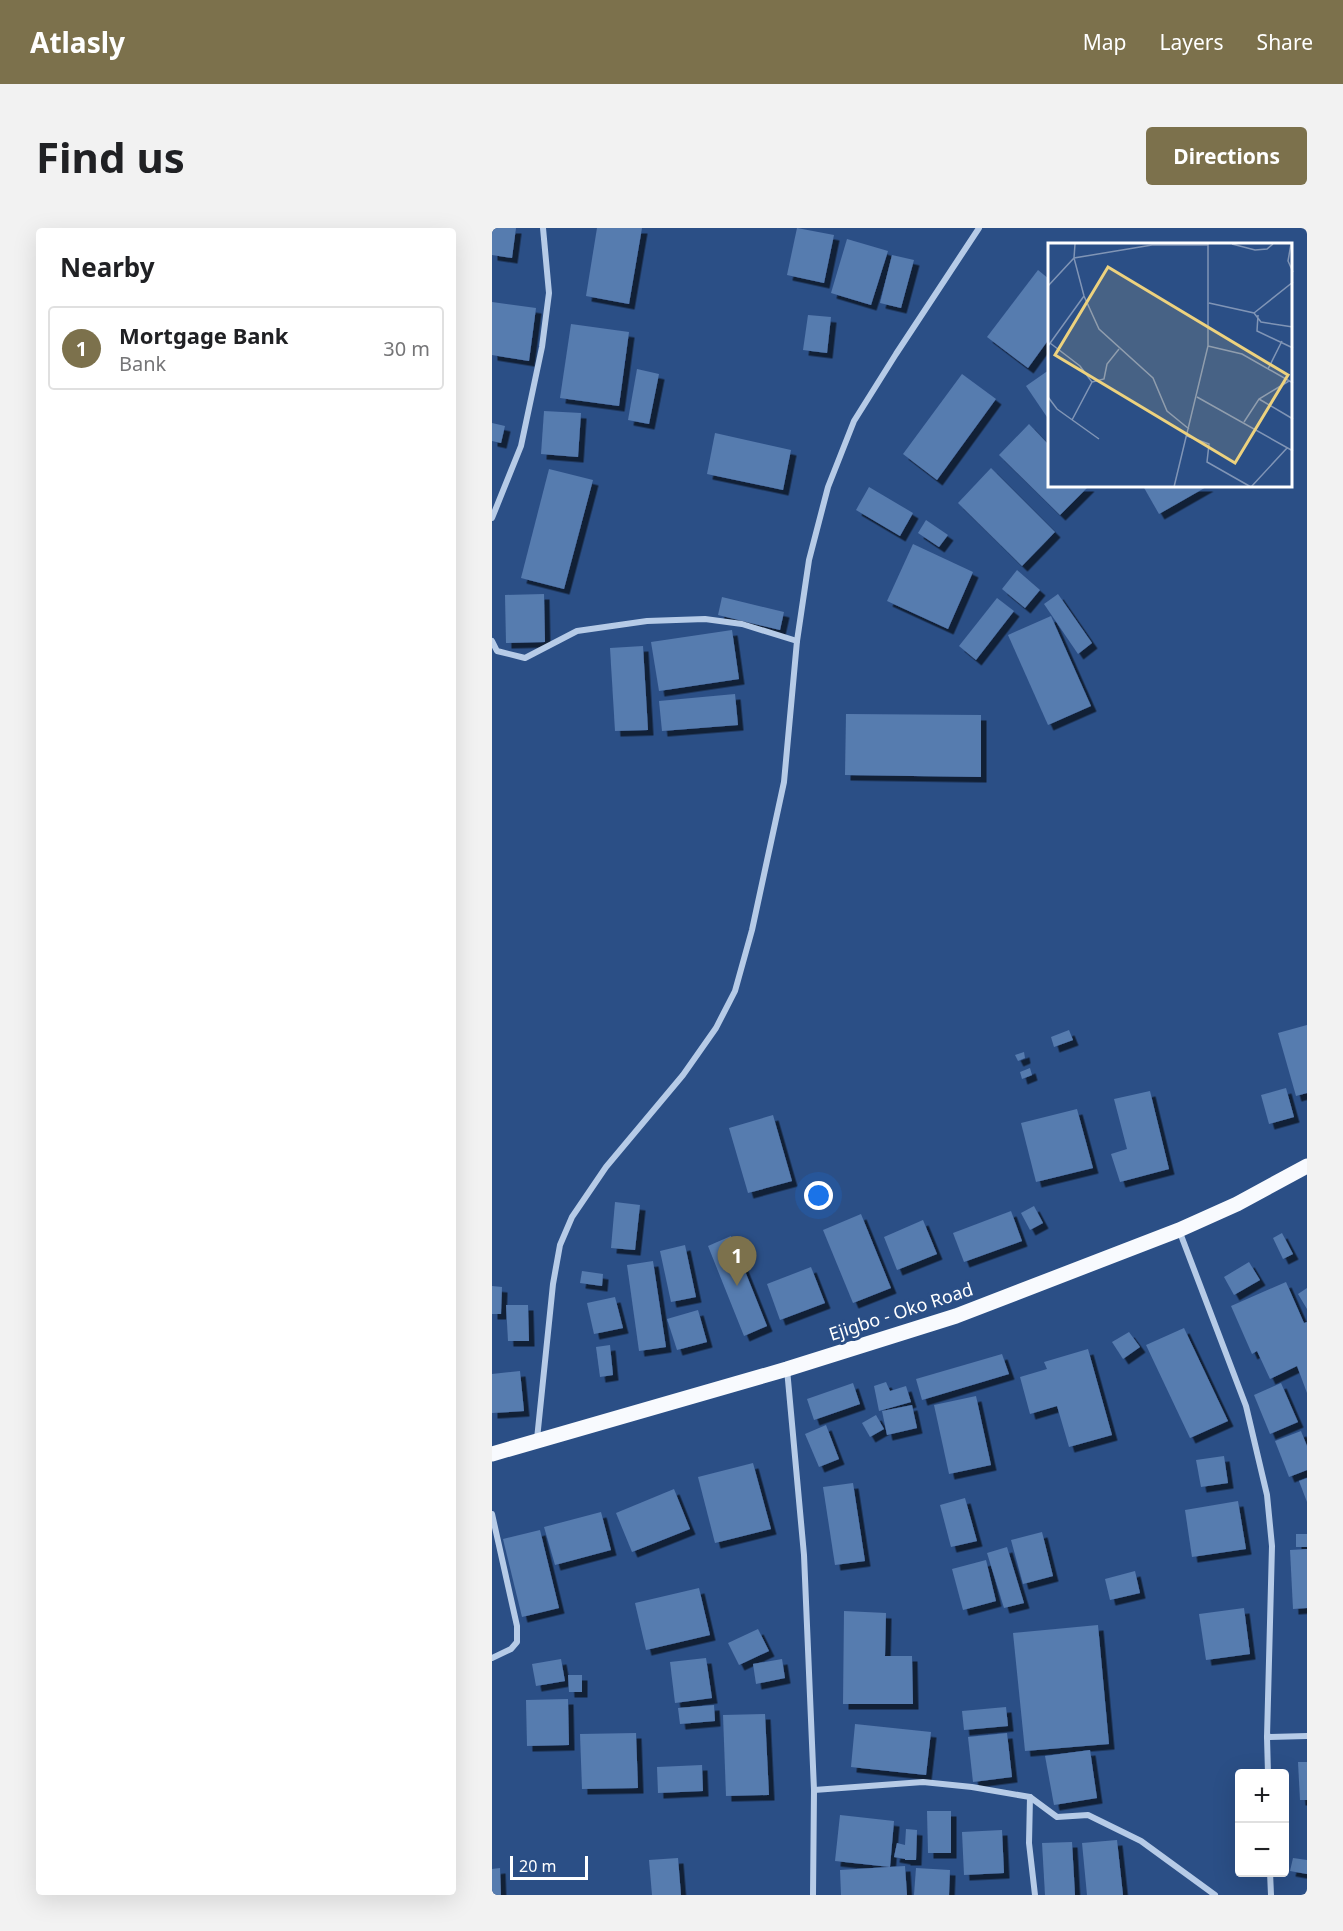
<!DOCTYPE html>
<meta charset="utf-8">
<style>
:root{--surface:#fff;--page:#f2f2f2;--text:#202124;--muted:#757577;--line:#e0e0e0;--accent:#7c714c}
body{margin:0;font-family:"Noto Sans",sans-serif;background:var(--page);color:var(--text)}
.controls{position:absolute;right:18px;bottom:18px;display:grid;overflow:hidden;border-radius:6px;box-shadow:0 6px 24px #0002}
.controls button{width:54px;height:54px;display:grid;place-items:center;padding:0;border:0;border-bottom:2px solid var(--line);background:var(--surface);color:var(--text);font:30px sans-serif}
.scale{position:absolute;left:18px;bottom:15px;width:78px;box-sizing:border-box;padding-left:6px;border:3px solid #fff;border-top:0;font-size:16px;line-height:21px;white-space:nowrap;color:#fff;-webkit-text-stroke:4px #2b4f86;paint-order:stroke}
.you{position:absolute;left:327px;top:968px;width:21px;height:21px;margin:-15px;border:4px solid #fff;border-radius:50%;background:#1a73e8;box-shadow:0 0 0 9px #1a73e833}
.badge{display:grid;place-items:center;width:39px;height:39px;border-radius:50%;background:var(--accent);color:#fff;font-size:20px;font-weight:700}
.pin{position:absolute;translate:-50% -50px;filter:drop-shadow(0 2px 3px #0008)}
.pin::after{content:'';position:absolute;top:32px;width:21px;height:18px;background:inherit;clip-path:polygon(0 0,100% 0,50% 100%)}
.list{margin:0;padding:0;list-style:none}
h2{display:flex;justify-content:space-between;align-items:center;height:78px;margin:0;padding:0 24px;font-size:26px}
h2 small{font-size:20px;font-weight:400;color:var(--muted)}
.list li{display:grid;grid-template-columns:39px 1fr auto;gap:18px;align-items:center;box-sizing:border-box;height:84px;margin:0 12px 12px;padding:0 12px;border:2px solid var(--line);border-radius:6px}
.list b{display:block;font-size:22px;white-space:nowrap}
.list p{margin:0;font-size:20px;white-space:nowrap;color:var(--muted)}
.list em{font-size:20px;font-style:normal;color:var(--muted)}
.map{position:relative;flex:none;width:815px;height:1667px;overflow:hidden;border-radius:6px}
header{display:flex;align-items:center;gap:36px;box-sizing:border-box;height:84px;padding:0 30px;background:var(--accent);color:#fff}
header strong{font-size:28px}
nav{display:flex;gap:33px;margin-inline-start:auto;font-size:21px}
.intro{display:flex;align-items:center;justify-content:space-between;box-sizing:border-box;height:144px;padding:0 36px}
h1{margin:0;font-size:42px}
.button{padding:15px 27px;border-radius:6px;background:var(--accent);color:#fff;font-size:21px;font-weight:700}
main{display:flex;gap:36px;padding:0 36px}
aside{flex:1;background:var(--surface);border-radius:6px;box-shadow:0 6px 24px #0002}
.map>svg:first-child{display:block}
.building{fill:#577baf;filter:url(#shadow)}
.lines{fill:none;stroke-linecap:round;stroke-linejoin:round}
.minor{stroke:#b6cbe7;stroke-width:6}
.primary{stroke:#f8fafe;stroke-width:15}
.labels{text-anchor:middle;stroke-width:6;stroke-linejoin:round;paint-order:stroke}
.street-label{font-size:18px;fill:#fff;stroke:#2b4f86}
.inset-road{fill:none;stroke:#8095b6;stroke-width:1.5}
.view{fill:#edd27e;fill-opacity:0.15;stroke:#edd27e;stroke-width:3}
.inset-edge{fill:none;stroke:#fff;stroke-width:3}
</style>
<header>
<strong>Atlasly</strong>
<nav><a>Map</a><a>Layers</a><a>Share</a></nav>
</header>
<div class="intro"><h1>Find us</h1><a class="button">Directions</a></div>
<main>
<aside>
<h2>Nearby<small></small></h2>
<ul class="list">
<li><span class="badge">1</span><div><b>Mortgage Bank</b><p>Bank</p></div><em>30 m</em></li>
</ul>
</aside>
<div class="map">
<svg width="815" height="1667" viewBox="0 0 815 1667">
<defs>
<filter id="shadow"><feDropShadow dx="5.5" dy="5.5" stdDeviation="0" flood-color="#0009"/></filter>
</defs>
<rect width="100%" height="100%" fill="#2b4f86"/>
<!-- building -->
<g class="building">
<path d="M0,0h24l-4,30 -20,-3z"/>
<path d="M105,0h45l-13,76 -43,-8z"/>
<path d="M305,0l37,7 -10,48 -37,-8z"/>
<path d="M355,11l41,12 -17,54 -40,-12z"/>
<path d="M400,27l22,5 -13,48 -21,-5z"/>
<path d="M546,42l11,9v60l-21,29 -41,-31z"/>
<path d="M0,74l44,6 -7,53 -37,-6z"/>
<path d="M316,87l23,2 -4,36 -24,-3z"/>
<path d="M79,96l58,8 -10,74 -59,-8z"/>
<path d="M145,141l22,5 -10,50 -21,-4z"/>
<path d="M557,142v50l-23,-34z"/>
<path d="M470,146l34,25 -59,81 -34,-26z"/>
<path d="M52,183l37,2 -3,44 -37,-3z"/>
<path d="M0,195l13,3 -4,17 -9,-2z"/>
<path d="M537,196l20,21v41h40l-29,29 -61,-60z"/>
<path d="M223,205l76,17 -8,40 -76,-16z"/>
<path d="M499,240l64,64 -33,34 -64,-63z"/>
<path d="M57,241l44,11 -29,109 -43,-11z"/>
<path d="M651,258h65l-49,28z"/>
<path d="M377,259l44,26 -13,23 -44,-26z"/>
<path d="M434,292l22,15 -9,12 -21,-14z"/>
<path d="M421,316l60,28 -25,57 -61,-28z"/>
<path d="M525,342l23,20 -15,18 -23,-19z"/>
<path d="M52,366l1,48 -39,1 -1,-48z"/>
<path d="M566,366l34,49 -14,11 -34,-50z"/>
<path d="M230,369l62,15 -4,18 -62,-15z"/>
<path d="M505,370l17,13 -38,49 -17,-14z"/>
<path d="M559,388l40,90 -43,19 -40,-90z"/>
<path d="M240,402l7,49 -80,12 -8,-49z"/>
<path d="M151,418l5,84 -33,1 -5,-83z"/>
<path d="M243,466l3,31 -76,6 -3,-30z"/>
<path d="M354,486l135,1v62l-136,-2z"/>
<path d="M815,797v68l-11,3 -18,-63z"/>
<path d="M577,802l4,10 -19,7 -3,-10z"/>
<path d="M532,824l1,6 -7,3 -3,-6z"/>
<path d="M538,840l2,7 -10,4 -2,-7z"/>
<path d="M794,860l8,29 -25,7 -8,-29z"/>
<path d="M658,863l19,78 -49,13 -9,-28 16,-5 -13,-50z"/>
<path d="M585,881l16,59 -57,14 -15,-59z"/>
<path d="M281,887l19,66 -44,12 -19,-65z"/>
<path d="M123,974l25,3 -5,45 -24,-2z"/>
<path d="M542,978l9,17 -13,7 -9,-17z"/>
<path d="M519,983l11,30 -58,21 -11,-29z"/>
<path d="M369,986l30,74 -38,15 -30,-73z"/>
<path d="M431,992l14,34 -40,16 -13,-33z"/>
<path d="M790,1005l11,21 -10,5 -10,-21z"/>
<path d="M239,1008l36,90 -23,10 -36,-90z"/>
<path d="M193,1017l11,52 -25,5 -11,-51z"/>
<path d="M161,1033l13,86 -27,4 -12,-86z"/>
<path d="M757,1034l11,18 -26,15 -10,-18z"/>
<path d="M319,1039l14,36 -45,17 -13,-36z"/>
<path d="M90,1043l21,3 -1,12 -22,-3z"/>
<path d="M794,1054l18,41 3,-1v71l-10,-27 -27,13 -13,-28 -5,3 -21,-48z"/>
<path d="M0,1058l10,1 -1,27h-9z"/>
<path d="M815,1060v21l-9,-15z"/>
<path d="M123,1069l8,31 -29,6 -7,-31z"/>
<path d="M14,1077h22l1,36h-21z"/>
<path d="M206,1082l9,32 -30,8 -10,-31z"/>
<path d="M692,1100l44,93 -38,17 -44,-93z"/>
<path d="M637,1104l11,15 -17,12 -11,-17z"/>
<path d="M118,1117l3,30 -13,2 -4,-30z"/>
<path d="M596,1121l24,86 -43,12 -12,-41 -27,8 -10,-37 27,-8 -3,-7z"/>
<path d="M510,1126l7,20 -87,26 -6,-21z"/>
<path d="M28,1143l4,40 -32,2v-39z"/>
<path d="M394,1154l4,9 16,-5 5,16 -32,9 -5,-25z"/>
<path d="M361,1155l7,21 -46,16 -7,-21z"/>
<path d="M789,1155l17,39 -28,12 -16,-39z"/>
<path d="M484,1168l15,69 -42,9 -15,-69z"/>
<path d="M420,1177l5,23 -30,7 -5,-24z"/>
<path d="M384,1187l8,14 -14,8 -8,-14z"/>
<path d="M334,1197l13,34 -20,8 -14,-33z"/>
<path d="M809,1203l6,15v24l-18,7 -14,-36z"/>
<path d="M732,1228l4,27 -27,4 -5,-27z"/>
<path d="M261,1235l18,66 -56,14 -17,-66z"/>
<path d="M815,1250v24l-8,-21z"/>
<path d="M361,1255l12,78 -30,4 -12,-78z"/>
<path d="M182,1261l16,40 -58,23 -16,-39z"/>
<path d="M473,1270l12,43 -26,6 -11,-42z"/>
<path d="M746,1273l8,48 -54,8 -7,-47z"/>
<path d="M109,1284l10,38 -56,15 -11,-38z"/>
<path d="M48,1302l19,78 -37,9 -19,-78z"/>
<path d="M550,1304l11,44 -30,8 -12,-44z"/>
<rect x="804" y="1306" width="11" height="13"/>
<path d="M515,1319l17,56 -20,5 -17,-55z"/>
<path d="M815,1321v59l-14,1 -3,-59z"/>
<path d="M494,1332l10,41 -33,9 -11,-41z"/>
<path d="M643,1343l5,22 -30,7 -5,-21z"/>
<path d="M207,1360l11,47 -64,15 -11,-47z"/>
<path d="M752,1380l6,46 -44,6 -7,-46z"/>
<path d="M352,1383l42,2 -1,43h27l1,48h-70z"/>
<path d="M606,1397l11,119 -84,7 -12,-118z"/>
<path d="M266,1401l11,22 -30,14 -11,-22z"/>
<path d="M214,1430l6,40 -37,5 -5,-41z"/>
<path d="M69,1431l4,22 -29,5 -4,-22z"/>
<path d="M290,1431l3,19 -29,6 -3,-20z"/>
<path d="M76,1447h14v17h-13z"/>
<path d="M76,1471l1,46 -42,1 -1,-46z"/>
<path d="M222,1477l1,16 -35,3 -2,-16z"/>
<path d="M514,1479l2,19 -44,4 -2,-19z"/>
<path d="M273,1486l4,81 -43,1 -3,-81z"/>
<path d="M363,1496l76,8 -5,43 -75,-8z"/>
<path d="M144,1505l2,55 -56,1 -2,-55z"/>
<path d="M515,1505l5,44 -39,5 -5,-45z"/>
<path d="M598,1522l7,48 -43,7 -9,-49z"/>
<path d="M806,1534h9v38h-7z"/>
<path d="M210,1537l1,26 -45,2 -1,-26z"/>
<path d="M435,1583h24v42h-23z"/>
<path d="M348,1587l54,6 -4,46 -55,-6z"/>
<path d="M414,1601l11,1 -1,30h-11v-1l-11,-2 3,-14 8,2z"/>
<path d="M510,1602l2,43 -40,2 -2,-43z"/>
<path d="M625,1612l6,55h-36l-5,-52z"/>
<path d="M580,1614l3,53h-30l-3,-52z"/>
<path d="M186,1630l3,37h-29l-3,-35z"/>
<path d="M801,1630l14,2v14l-17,-3z"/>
<path d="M413,1638l2,29h-66l-1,-25z"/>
<path d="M8,1640l1,27h-9v-26z"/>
<path d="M424,1640l34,2 -1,25h-35z"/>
</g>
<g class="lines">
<!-- minor -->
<g class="minor">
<path d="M0,290l29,-72 21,-99 7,-54 -6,-65"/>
<path d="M0,413l5,10 28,7 52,-27 70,-10 58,-2 37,5 55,17"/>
<path d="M687,1002l67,176 21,89 5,51 -5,191 1,37"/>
<path d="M295,1141l17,186 10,235 -1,105"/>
<path d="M45,1211l16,-155 7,-39 12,-28 34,-50 77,-92 33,-47 19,-37 17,-61 32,-148 13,-141 12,-81 19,-73 26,-66 42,-67 83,-126"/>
<path d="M0,1286l25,112v16l-6,7 -19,9"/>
<path d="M775,1509l40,-1"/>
<path d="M322,1562l109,-8 49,5 58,10 27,20 31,-2 53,26 74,54"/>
<path d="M538,1569l-1,46 6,52"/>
<path d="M778,1644l1,23"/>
</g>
<!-- primary -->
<path class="primary" d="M0,1226l295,-85 169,-53 223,-86 58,-26 70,-38"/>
</g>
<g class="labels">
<!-- street labels -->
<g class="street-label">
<text transform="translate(409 1084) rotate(-18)" y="6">Ejigbo - Oko Road</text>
</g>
</g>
<!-- overview -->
<g transform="translate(556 15)">
<rect width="244" height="244" fill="#2b4f86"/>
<path class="inset-road" d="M27,1l-1,14 10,38 15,33 54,49 14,33 22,18M184,1l23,6 12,-1 6,-5M243,1l-3,17 5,11M0,43l26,-28 78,-13h56M161,60l45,10 7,9 32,5M206,70l39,-31M210,72l-1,16 36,17M2,100l30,23 12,16 -20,38M0,103l36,-50M160,103l34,8 51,29M220,126l14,-28M44,139l12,-3 3,-15 12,-15M0,154l9,12 42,30M149,154l96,54M211,156l34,20M196,179l15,-23 30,-18M139,193l22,8 -2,18 44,25M126,244l34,-141v-102M203,244l36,-39"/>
<path class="view" d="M60,24l180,108 -53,88 -180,-108z"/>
<rect width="244" height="244" class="inset-edge"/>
</g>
</svg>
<div class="controls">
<button>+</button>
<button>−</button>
</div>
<div class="scale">20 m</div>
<div class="you"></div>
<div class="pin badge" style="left:245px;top:1058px">1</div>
</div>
</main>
